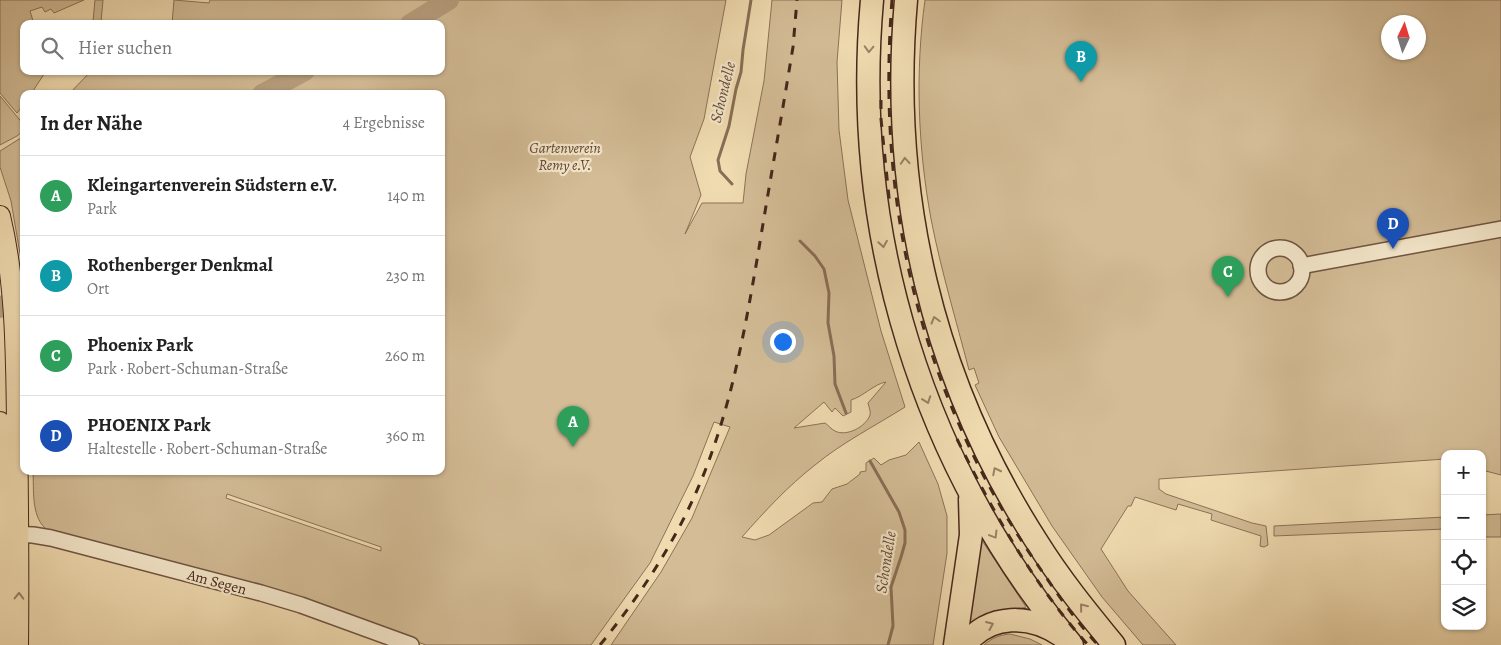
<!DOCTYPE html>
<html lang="de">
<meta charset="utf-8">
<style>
:root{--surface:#fff;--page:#f2f2f2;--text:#222;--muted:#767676;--line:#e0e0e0;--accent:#8f2418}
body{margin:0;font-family:Alegreya,serif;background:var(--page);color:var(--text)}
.controls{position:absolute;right:15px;bottom:15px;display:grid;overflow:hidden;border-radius:10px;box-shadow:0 1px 4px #0004}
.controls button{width:45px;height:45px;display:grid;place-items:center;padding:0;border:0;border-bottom:1px solid var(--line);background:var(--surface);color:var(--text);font:25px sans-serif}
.compass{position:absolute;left:1381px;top:15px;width:45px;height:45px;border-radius:50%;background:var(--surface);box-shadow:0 1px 4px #0004;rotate:4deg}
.you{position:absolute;left:782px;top:341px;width:18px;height:18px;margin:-12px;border:4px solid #fff;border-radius:50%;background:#1a73e8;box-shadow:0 0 0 8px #1a73e833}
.badge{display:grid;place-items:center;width:32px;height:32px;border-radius:50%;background:var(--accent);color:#fff;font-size:16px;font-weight:700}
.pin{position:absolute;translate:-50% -41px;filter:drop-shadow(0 1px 2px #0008)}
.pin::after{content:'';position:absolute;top:26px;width:18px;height:15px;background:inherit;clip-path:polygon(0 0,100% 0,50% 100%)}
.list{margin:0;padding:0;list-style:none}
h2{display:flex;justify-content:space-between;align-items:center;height:65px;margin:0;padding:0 20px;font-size:21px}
h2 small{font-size:16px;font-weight:400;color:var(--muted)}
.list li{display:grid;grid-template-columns:32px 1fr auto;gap:15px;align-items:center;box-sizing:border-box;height:80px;padding:0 20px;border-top:1px solid var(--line)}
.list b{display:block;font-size:19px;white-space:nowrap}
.list p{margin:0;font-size:16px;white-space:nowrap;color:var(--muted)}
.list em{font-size:16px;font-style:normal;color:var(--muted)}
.icon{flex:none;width:28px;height:28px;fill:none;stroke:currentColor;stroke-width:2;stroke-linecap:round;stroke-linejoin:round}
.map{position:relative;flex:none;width:1501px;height:645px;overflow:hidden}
.search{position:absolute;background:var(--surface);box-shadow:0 1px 4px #0004;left:20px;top:20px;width:425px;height:55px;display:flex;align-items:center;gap:12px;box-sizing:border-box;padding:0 18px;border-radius:10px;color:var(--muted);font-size:19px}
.panel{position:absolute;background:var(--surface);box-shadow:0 1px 4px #0004;left:20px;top:90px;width:425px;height:385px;border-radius:10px}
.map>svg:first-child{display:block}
.green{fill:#d3bc96;stroke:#8c7258;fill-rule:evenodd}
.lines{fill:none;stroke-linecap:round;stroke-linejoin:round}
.stream{stroke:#896e55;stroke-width:3}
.river{stroke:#b69e7d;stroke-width:20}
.minor-casing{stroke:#705440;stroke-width:18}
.major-casing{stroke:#46271a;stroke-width:22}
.highway-casing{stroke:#46271a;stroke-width:25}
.minor{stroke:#f5e8cc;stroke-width:15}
.major{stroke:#f0dbb0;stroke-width:20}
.highway{stroke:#f0dbb0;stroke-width:22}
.rail{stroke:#46271a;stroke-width:3;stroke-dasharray:9 9;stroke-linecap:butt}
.oneway{stroke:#9b8165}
.labels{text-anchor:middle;stroke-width:4.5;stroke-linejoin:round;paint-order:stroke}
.park-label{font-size:15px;font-style:italic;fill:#624533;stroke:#f5e8cc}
.street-label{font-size:15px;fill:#46271a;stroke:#f5e8cc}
.water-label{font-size:16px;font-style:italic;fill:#684b38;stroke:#f5e8cc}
</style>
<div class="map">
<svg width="1501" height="645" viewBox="0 0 1501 645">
<rect width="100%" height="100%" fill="#f0dbb0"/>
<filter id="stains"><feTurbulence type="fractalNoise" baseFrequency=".004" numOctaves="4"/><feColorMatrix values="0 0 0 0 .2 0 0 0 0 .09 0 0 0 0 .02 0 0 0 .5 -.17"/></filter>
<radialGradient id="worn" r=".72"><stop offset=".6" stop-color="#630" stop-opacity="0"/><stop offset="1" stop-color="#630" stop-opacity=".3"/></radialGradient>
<!-- green -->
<g class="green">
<path d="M0,0h84l-30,13 -3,-4 -6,3 -3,-5 -12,4 4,13h-10v47h22l-15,23h-7v10l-7,9 -17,-20z"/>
<path d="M95,0h8l-2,22 -8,-1z"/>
<path d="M174,0l35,3 1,-3h516l-22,119 -14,38 11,38 -16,39 17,-31h41l3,-29 18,-93 8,-81h70l-5,62 2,68 9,70 33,131 24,76c-30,19 -62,35 -90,58 -27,21 -50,46 -73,72l13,3 14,-5 44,-32 9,-1 10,-13 15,-5 13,-10v-2l6,-1v-8l8,-5 7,7 8,-5 17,-5 13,-13 19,42 9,32v37l-14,92h-322l50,-73 31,-54 38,-91 -16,-5 -21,54 -43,87 -59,82h-165l-124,-44 -239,-65c-5,-2 -14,-4 -18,-8 -14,-13 -11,-39 -12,-57h408v-377h-372l22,-23h350v-47h-269zM886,382l-18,21c1,4 3,9 2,12 -4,12 -24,22 -35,16 -4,-2 -7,-6 -10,-8l-31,5 30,-26 8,10 3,-4 8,8 8,-4v-12c13,-4 23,-16 35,-18zM227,494l154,53v4l-155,-53z"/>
<path d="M925,0h576v475l-19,-5v-16h-37v5l-286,20v10l7,5 86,29 14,3 2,19 -4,2 -4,-1 1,-10 -50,-16 1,-6 -34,-10 -2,6 -41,-13 -4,9h-3l-27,43 27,42 48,54h-33l-41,-48 -50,-71 -53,-89 -24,-52 4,-2 -5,-15 -5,2c-13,-50 -28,-100 -38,-151 -13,-71 -16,-147 -6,-219zM1388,22h30v30h-30z"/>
<path d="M0,96l24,29v5l-7,6 -17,9z"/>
<path d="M24,136v141l-13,-76 -11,-34v-16z"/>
<path d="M1501,514v23h-19v-22z"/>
<path d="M1445,517v12l-171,7v-10z"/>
<path d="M977,533l49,74 -65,24z"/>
<path d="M1010,634l20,5 12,6h-58c8,-7 15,-10 26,-11z"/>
</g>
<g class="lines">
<!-- stream -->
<g class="stream">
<path d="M732,184l-12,-13 -2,-11 11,-34 7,-37 5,-17 2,-22 8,-50"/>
<path d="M800,241l15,15 9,13 5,24 -1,30 6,33 1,28 11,29"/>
<path d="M870,461l29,51 6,18v13l-4,14 -10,30 2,39 -5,19"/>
</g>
<!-- river -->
<g class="river">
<path d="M410,24l39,-24"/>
<path d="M262,94l43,-23"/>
<path d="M0,308l24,-16"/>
</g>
<!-- minor casing -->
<g class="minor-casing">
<g id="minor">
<circle cx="1280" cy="270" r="22"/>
<path d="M1301,266l200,-37"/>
<path d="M9,534l24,1 18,3 210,55 40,12 110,40"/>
</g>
</g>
<!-- major casing -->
<g class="major-casing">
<g id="major">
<path d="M0,216c16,66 16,137 17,204 1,75 2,150 1,225"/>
<path d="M0,422l1,223"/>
</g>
</g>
<!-- highway casing -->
<g class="highway-casing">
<g id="highway">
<path d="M872,0c-21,234 50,464 200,645"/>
<path d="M906,0c-17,193 26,379 131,542 23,37 50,70 77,103"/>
<path d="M955,645l16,-110 -1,-36"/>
<path d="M965,645c24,-32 66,-31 97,-9"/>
</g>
</g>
<!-- minor -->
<use href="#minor" class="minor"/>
<!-- major -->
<use href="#major" class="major"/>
<!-- highway -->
<use href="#highway" class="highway"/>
<!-- rail -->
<g class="rail">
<path d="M892,0c-16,204 28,394 145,564 19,28 38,56 61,81"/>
<path d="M881,100v19l9,88"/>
<path d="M957,439c36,73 76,145 131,206"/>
<path d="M600,645c43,-53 80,-110 105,-174 28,-72 41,-147 54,-223 11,-67 23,-134 34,-201l4,-47"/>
</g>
</g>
<!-- one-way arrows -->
<defs><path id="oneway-chevron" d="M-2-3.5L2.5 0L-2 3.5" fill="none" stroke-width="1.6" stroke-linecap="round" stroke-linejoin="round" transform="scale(1.25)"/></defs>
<g class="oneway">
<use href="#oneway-chevron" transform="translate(869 49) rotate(92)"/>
<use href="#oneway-chevron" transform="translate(905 161) rotate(-94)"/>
<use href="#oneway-chevron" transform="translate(883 244) rotate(81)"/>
<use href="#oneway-chevron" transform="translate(935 320) rotate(-106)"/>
<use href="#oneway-chevron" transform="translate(927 400) rotate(70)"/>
<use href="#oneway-chevron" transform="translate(996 471) rotate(-117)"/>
<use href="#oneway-chevron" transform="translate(994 535) rotate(59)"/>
<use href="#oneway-chevron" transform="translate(19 596) rotate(-89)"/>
<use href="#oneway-chevron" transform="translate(1083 607) rotate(-129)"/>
<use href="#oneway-chevron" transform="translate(990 625) rotate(-23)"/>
</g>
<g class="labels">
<!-- park labels -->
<g class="park-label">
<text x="565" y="153">Gartenverein<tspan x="565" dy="17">Remy e.V.</tspan></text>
</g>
<!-- street labels -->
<g class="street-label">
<text transform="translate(217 582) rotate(15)" y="5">Am Segen</text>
</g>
<!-- water labels -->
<g class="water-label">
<text transform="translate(722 92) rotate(-76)" y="6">Schondelle</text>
<text transform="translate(885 562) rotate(-81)" y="6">Schondelle</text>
</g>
</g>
<rect width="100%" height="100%" filter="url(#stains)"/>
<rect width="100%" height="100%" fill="url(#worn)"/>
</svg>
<div class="controls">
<button>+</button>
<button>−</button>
<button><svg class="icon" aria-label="locate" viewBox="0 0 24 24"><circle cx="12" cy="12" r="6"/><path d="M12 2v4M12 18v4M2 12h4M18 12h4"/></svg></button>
<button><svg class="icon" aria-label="layers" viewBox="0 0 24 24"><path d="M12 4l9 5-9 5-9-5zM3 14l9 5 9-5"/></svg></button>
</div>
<svg class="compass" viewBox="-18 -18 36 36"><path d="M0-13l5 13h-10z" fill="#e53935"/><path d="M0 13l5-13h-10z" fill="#767676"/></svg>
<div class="you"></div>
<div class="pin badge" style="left:573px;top:447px;background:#2e9e5b">A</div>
<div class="pin badge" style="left:1081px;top:82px;background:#0f9aa8">B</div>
<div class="pin badge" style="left:1228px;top:297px;background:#2e9e5b">C</div>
<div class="pin badge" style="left:1393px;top:249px;background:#1a4fb4">D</div>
<div class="search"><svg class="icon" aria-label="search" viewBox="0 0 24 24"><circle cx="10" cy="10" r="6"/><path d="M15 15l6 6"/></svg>Hier suchen</div>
<section class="panel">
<h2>In der Nähe<small>4 Ergebnisse</small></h2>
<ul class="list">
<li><span class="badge" style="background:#2e9e5b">A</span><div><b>Kleingartenverein Südstern e.V.</b><p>Park</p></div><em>140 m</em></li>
<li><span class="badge" style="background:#0f9aa8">B</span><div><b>Rothenberger Denkmal</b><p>Ort</p></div><em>230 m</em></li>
<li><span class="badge" style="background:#2e9e5b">C</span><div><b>Phoenix Park</b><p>Park · Robert-Schuman-Straße</p></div><em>260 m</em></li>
<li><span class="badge" style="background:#1a4fb4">D</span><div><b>PHOENIX Park</b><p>Haltestelle · Robert-Schuman-Straße</p></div><em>360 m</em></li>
</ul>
</section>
</div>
